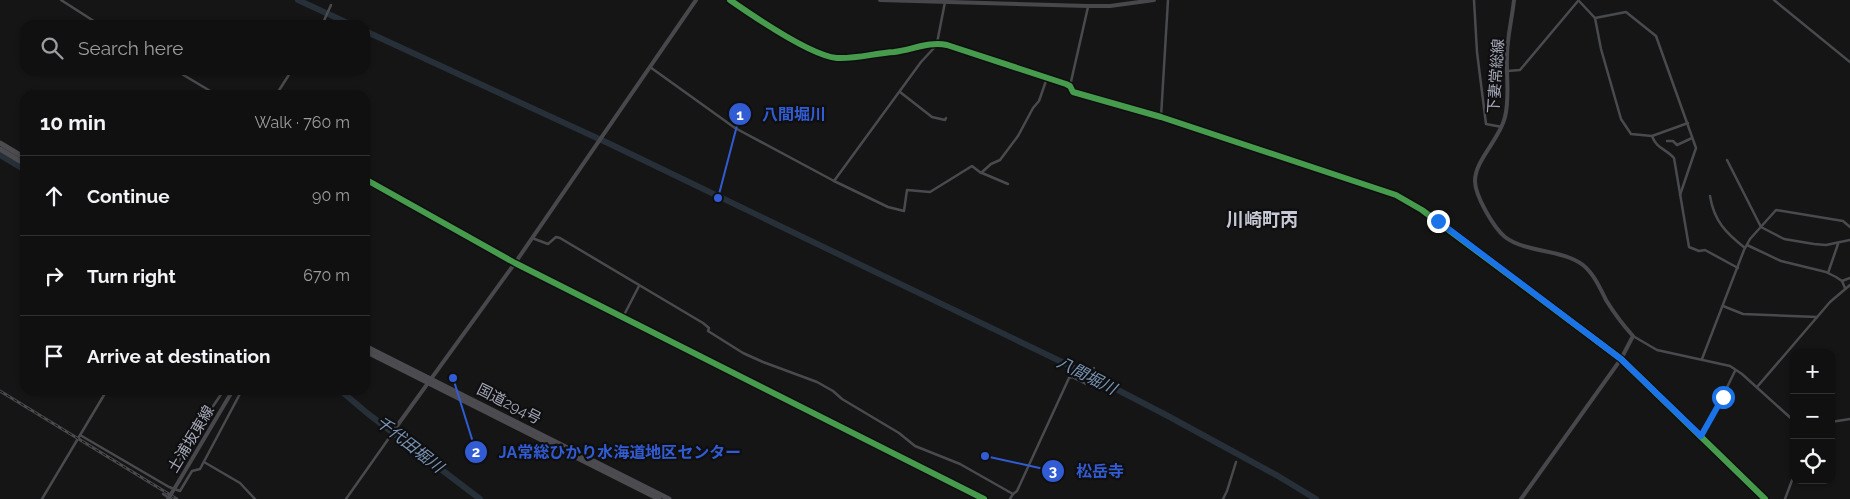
<!DOCTYPE html>
<meta charset="utf-8">
<style>
:root{--surface:#101010;--page:#191919;--text:#f1f3f6;--muted:#9c9d9f;--line:#303030}
body{margin:0;font-family:Raleway,"Noto Sans JP",sans-serif;background:var(--page);color:var(--text)}
.controls{position:absolute;right:15px;bottom:15px;display:grid;overflow:hidden;border-radius:10px;box-shadow:0 1px 4px #0004}
.controls button{width:45px;height:45px;display:grid;place-items:center;padding:0;border:0;border-bottom:1px solid var(--line);background:var(--surface);color:var(--text);font:25px sans-serif}
.stop{position:absolute;width:15px;height:15px;margin:-11px;border:4px solid #1a73e8;border-radius:50%;background:#fff}
.stop.end{background:#1a73e8;border-color:#fff;box-shadow:0 1px 5px #0008}
.list{margin:0;padding:0;list-style:none}
h2{display:flex;justify-content:space-between;align-items:center;height:65px;margin:0;padding:0 20px;font-size:21px}
h2 small{font-size:16px;font-weight:400;color:var(--muted)}
.list li{display:grid;grid-template-columns:32px 1fr auto;gap:15px;align-items:center;box-sizing:border-box;height:80px;padding:0 20px;border-top:1px solid var(--line)}
.list b{display:block;font-size:19px;white-space:nowrap}
.list em{font-size:16px;font-style:normal;color:var(--muted)}
.icon{flex:none;width:28px;height:28px;fill:none;stroke:currentColor;stroke-width:2;stroke-linecap:round;stroke-linejoin:round}
.map{position:relative;flex:none;width:1850px;height:499px;overflow:hidden}
.search{position:absolute;background:var(--surface);box-shadow:0 1px 4px #0004;left:20px;top:20px;width:350px;height:55px;display:flex;align-items:center;gap:12px;box-sizing:border-box;padding:0 18px;border-radius:15px;color:var(--muted);font-size:19px}
.panel{position:absolute;background:var(--surface);box-shadow:0 1px 4px #0004;left:20px;top:90px;width:350px;height:305px;border-radius:15px}
.map>svg:first-child{display:block}
.lines{fill:none;stroke-linecap:round;stroke-linejoin:round}
.river{stroke:#272f38;stroke-width:6}
.street{stroke:#494a4e;stroke-width:2.5}
.secondary{stroke:#48484c;stroke-width:4}
.highway{stroke:#4b4b50;stroke-width:5}
.rail-casing{stroke:#494a4d;stroke-width:3}
.rail{stroke:#0f0f11;stroke-width:1;stroke-dasharray:4;stroke-linecap:butt}
.secondary-bridge{stroke:#48484c;stroke-width:4}
.cycleway-casing{stroke:#0f0f11;stroke-width:9}
.cycleway{stroke:#469c4c;stroke-width:6}
.route{stroke:#1a73e8;stroke-width:6}
.labels{text-anchor:middle;stroke-width:4.5;stroke-linejoin:round;paint-order:stroke}
.street-label{font-size:15px;fill:#a5a9b7;stroke:#0f0f11}
.water-label{font-size:16px;font-style:italic;fill:#7995b5;stroke:#0f0f11}
.quarter-label{font-size:18px;font-weight:bold;fill:#c6c9d3;stroke:#0f0f11}
.leader{fill:none;stroke:#315cd3;stroke-width:2}
.callout-dot{fill:#315cd3;stroke:#0f0f11;stroke-width:2}
.mark-label{font-size:15px;text-anchor:middle;font-weight:bold;fill:#fff}
.callout-label{font-size:16px;text-anchor:middle;font-weight:bold;fill:#315cd3;stroke:#0f0f11;stroke-width:4.5;stroke-linejoin:round;paint-order:stroke}
</style>
<div class="map">
<svg width="1850" height="499" viewBox="0 0 1850 499">
<rect width="100%" height="100%" fill="#151515"/>
<g class="lines">
<!-- river -->
<g class="river">
<path d="M298,0l54,25"/>
<path d="M365,31l245,113 479,231 79,41 110,60 38,23"/>
<path d="M0,155l25,15"/>
<path d="M340,390l27,23 113,86"/>
</g>
<!-- street -->
<g class="street">
<path d="M61,0l39,25"/>
<path d="M730,0c23,16 82,56 107,58 19,1 39,-5 57,-6 18,-2 35,-11 53,-7l119,39 4,2 3,6 88,25 235,78 26,15 199,149 144,140"/>
<path d="M1474,0l3,52 9,72 16,3"/>
<path d="M1774,0l76,62"/>
<path d="M1579,1l16,17 31,-6 30,24 40,112 -16,47"/>
<path d="M1595,18l6,31 20,70 10,15 21,2c4,12 14,13 22,22l15,89 10,4 6,-1 33,18"/>
<path d="M322,25l9,-20"/>
<path d="M650,67l85,61 99,53 54,26 16,4 3,-21 23,2 42,-26 9,7 10,-9 9,-4 18,-24 15,-28 6,-7 8,-23"/>
<path d="M175,70l42,25"/>
<path d="M1507,71l13,-1 58,-69"/>
<path d="M1070,86l18,-79"/>
<path d="M900,92l32,25 13,3 1,-2"/>
<path d="M276,95l16,-25"/>
<path d="M1161,117l7,-117"/>
<path d="M1652,136l36,-13"/>
<path d="M1667,141h6l4,4 15,-7"/>
<path d="M1727,160l34,67 23,12 30,5 12,1 24,-5"/>
<path d="M982,173l26,11"/>
<path d="M365,179l150,84 469,236"/>
<path d="M834,181l87,-119 13,-14 3,-5 8,-41"/>
<path d="M1710,196c4,25 16,37 35,52"/>
<path d="M532,238l16,6 8,-7 4,1 143,85 6,5 -1,3 35,22 20,9 54,20 16,9 9,8 57,34 16,13 45,18 53,30"/>
<path d="M1747,245l34,16 45,11 10,5 6,4 3,7"/>
<path d="M1828,273l10,-29"/>
<path d="M1842,281l8,-3"/>
<path d="M1723,306l20,8 74,3"/>
<path d="M623,317l16,-31"/>
<path d="M1633,336l24,14 73,16 12,8 52,47"/>
<path d="M1702,359l42,-109 6,-11 26,-29 67,11 7,6"/>
<path d="M1757,387l73,-85 20,-17"/>
<path d="M1831,422l19,-3"/>
<path d="M80,435l89,52 11,4 12,-20 8,-2 42,-79"/>
<path d="M1701,436l12,-20 22,-45"/>
<path d="M204,462l36,21 15,16"/>
<path d="M181,465l-1,-10 44,-65"/>
<path d="M163,494l8,5"/>
<path d="M42,499l65,-109"/>
<path d="M346,499l48,-68"/>
<path d="M1010,499l3,-5 4,-3 52,-113 3,-1 14,7 8,-16"/>
<path d="M1223,499l4,-8 9,-29"/>
<path d="M1785,499l9,-24"/>
</g>
<!-- secondary -->
<g class="secondary">
<path d="M880,0l208,6h22l44,-6"/>
<path d="M1514,0c-2,19 -7,38 -7,56 -1,20 3,41 -2,61 -5,22 -30,43 -30,64 0,15 19,47 30,56 21,16 57,12 78,28 11,9 17,23 23,35 8,13 17,25 27,36l-12,23 -100,140"/>
<path d="M394,430l121,-167 181,-263"/>
<path d="M179,481l54,-91"/>
</g>
<!-- highway -->
<g class="highway">
<path d="M0,143l25,15"/>
<path d="M0,149l25,15"/>
<path d="M365,346l304,153"/>
<path d="M365,351l294,148"/>
</g>
<!-- rail casing -->
<g class="rail-casing">
<path id="rail" d="M0,391l177,108"/>
</g>
<!-- rail -->
<use href="#rail" class="rail"/>
<!-- secondary-bridge -->
<path class="secondary-bridge" d="M168,499l11,-18"/>
<!-- cycleway casing -->
<g class="cycleway-casing">
<g id="cycleway">
<path d="M730,0c23,16 82,56 107,58 19,1 39,-5 57,-6 18,-2 35,-11 53,-7l119,39 4,2 3,6 88,25 235,78 26,15 199,149 144,140"/>
<path d="M365,179l150,84 469,236"/>
</g>
</g>
<!-- cycleway -->
<use href="#cycleway" class="cycleway"/>
</g>
<g class="lines">
<!-- route -->
<path class="route" d="M1438,221l183,138 80,77 22,-39"/>
</g>
<g class="labels">
<!-- street labels -->
<g class="street-label">
<text transform="translate(1496 76) rotate(-86)" y="5">下妻常総線</text>
<text transform="translate(509 404) rotate(27)" y="5">国道294号</text>
<text transform="translate(191 439) rotate(-59)" y="5">土浦坂東線</text>
</g>
<!-- water labels -->
<g class="water-label">
<text transform="translate(1087 375) rotate(27)" y="6">八間堀川</text>
<text transform="translate(410 444) rotate(38)" y="6">千代田堀川</text>
</g>
<!-- quarter labels -->
<g class="quarter-label">
<text x="1262" y="226">川崎町丙</text>
</g>
</g>
<!-- callouts -->
<path class="leader" d="M718 198L740 114M453 378L476 452M985 456L1053 471"/>
<g class="callout-dot">
<circle cx="718" cy="198" r="5"/>
<circle cx="453" cy="378" r="5"/>
<circle cx="985" cy="456" r="5"/>
<circle cx="740" cy="114" r="12"/>
<circle cx="476" cy="452" r="12"/>
<circle cx="1053" cy="471" r="12"/>
</g>
<g class="mark-label">
<text x="740" y="120">1</text>
<text x="476" y="457">2</text>
<text x="1053" y="476">3</text>
</g>
<g class="callout-label">
<text x="794" y="120">八間堀川</text>
<text x="620" y="458">JA常総ひかり水海道地区センター</text>
<text x="1100" y="477">松岳寺</text>
</g>
</svg>
<div class="controls">
<button>+</button>
<button>−</button>
<button><svg class="icon" aria-label="locate" viewBox="0 0 24 24"><circle cx="12" cy="12" r="6"/><path d="M12 2v4M12 18v4M2 12h4M18 12h4"/></svg></button>
</div>
<div class="stop" style="left:1723px;top:397px"></div>
<div class="stop end" style="left:1438px;top:221px"></div>
<div class="search"><svg class="icon" aria-label="search" viewBox="0 0 24 24"><circle cx="10" cy="10" r="6"/><path d="M15 15l6 6"/></svg>Search here</div>
<section class="panel">
<h2>10 min<small>Walk · 760 m</small></h2>
<ul class="list">
<li><svg class="icon" aria-label="ahead" viewBox="0 0 24 24"><path d="M12 20V5M6 11l6-6 6 6"/></svg><div><b>Continue</b></div><em>90 m</em></li>
<li><svg class="icon" aria-label="right" viewBox="0 0 24 24"><path d="M7 20v-9h11M14 6l5 5-5 5"/></svg><div><b>Turn right</b></div><em>670 m</em></li>
<li><svg class="icon" aria-label="arrive" viewBox="0 0 24 24"><path d="M6 21V4h12l-3 4 3 4H6"/></svg><div><b>Arrive at destination</b></div></li>
</ul>
</section>
</div>
